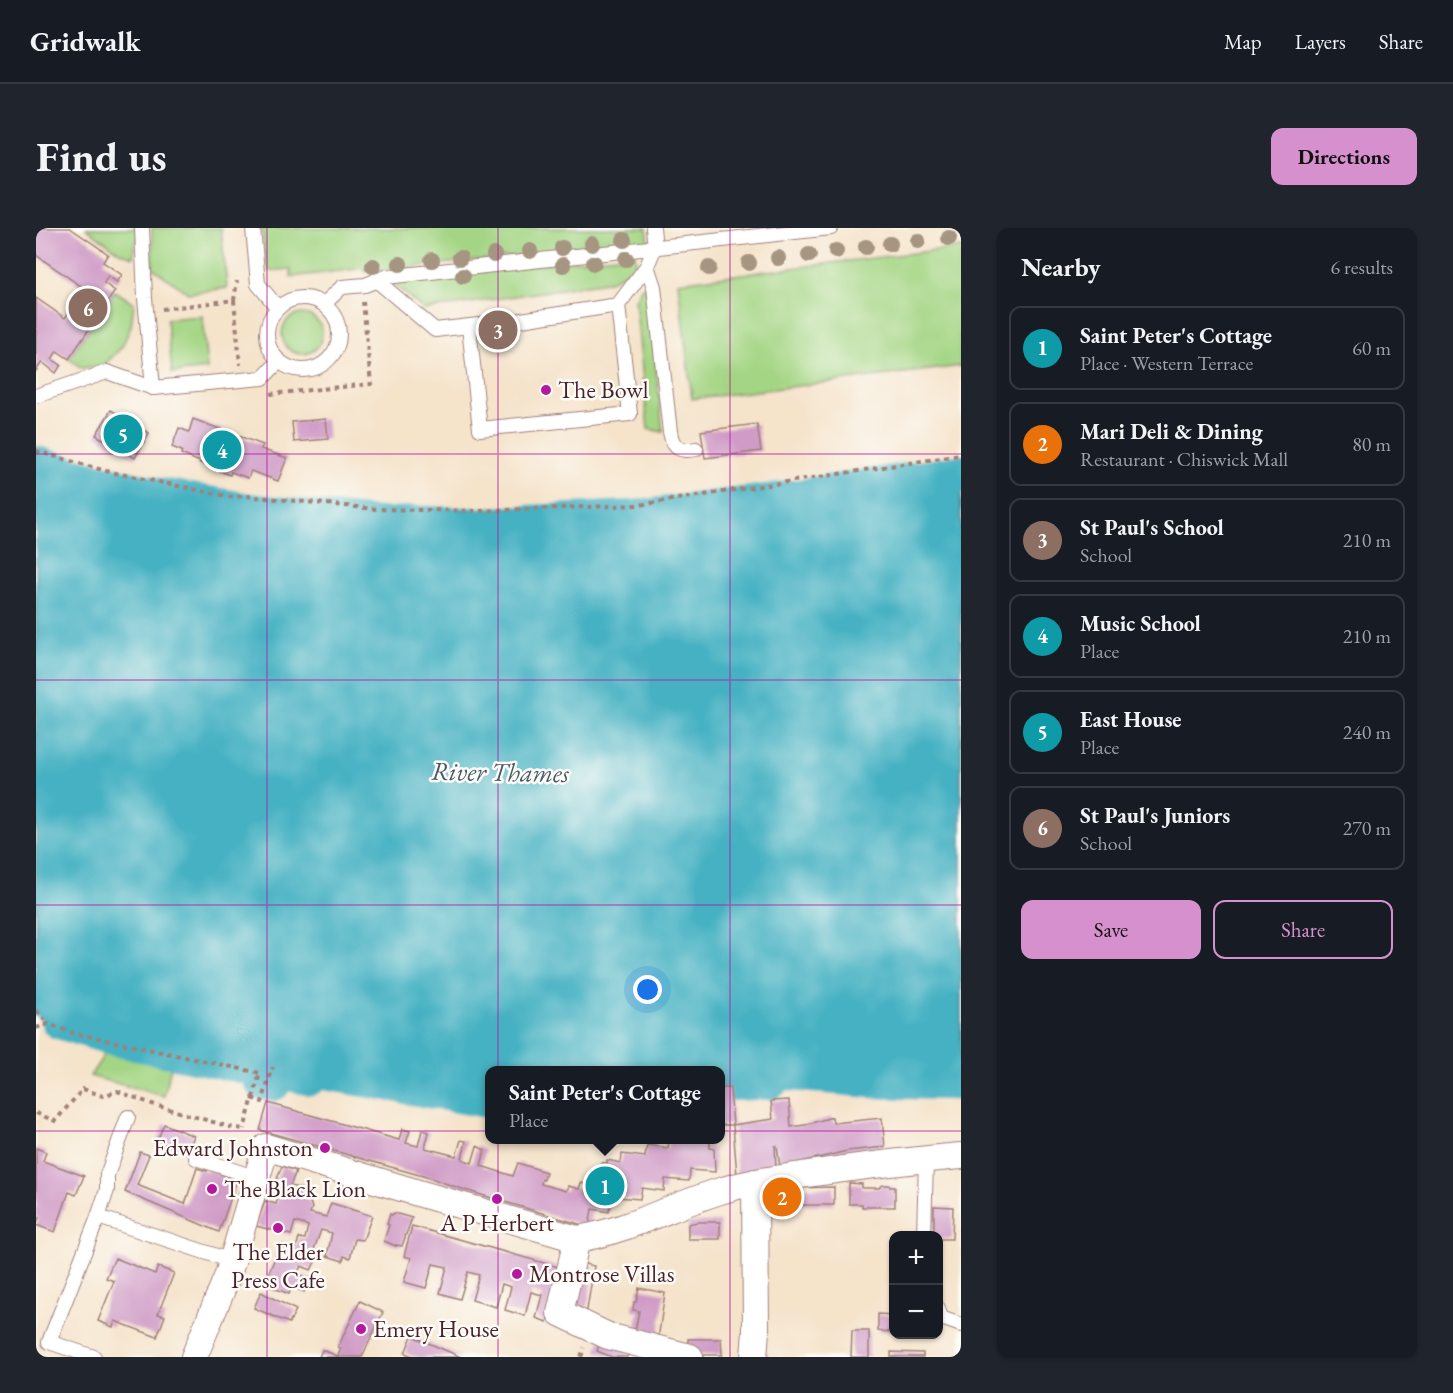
<!DOCTYPE html>
<meta charset="utf-8">
<style>
:root{--surface:#171b24;--page:#20242c;--text:#f1f3f6;--muted:#9ea1a6;--line:#363941;--accent:#d690ce}
body{margin:0;font-family:"EB Garamond",serif;background:var(--page);color:var(--text)}
.controls{position:absolute;right:18px;bottom:18px;display:grid;overflow:hidden;border-radius:12px;box-shadow:0 2px 4px #0004}
.controls button{width:54px;height:54px;display:grid;place-items:center;padding:0;border:0;border-bottom:2px solid var(--line);background:var(--surface);color:var(--text);font:30px sans-serif}
.you{position:absolute;left:612px;top:762px;width:21px;height:21px;margin:-15px;border:4px solid #fff;border-radius:50%;background:#1a73e8;box-shadow:0 0 0 9px #1a73e833}
.badge{display:grid;place-items:center;width:39px;height:39px;border-radius:50%;background:var(--accent);color:#fff;font-size:20px;font-weight:700}
.pin{position:absolute;translate:-50% -50%;border:3px solid #fff;box-shadow:0 2px 6px #0006}
.popup{position:absolute;left:449px;top:838px;width:240px;height:78px;box-sizing:border-box;display:grid;place-content:center;border-radius:12px;background:var(--surface);filter:drop-shadow(0 2px 4px #0005);font-size:20px;white-space:nowrap;color:var(--muted)}
.popup b{font-size:22px;color:var(--text)}
.popup::after{content:'';position:absolute;left:50%;top:100%;margin-left:-12px;border:12px solid transparent;border-top-color:var(--surface)}
.list{margin:0;padding:0;list-style:none}
h2{display:flex;justify-content:space-between;align-items:center;height:78px;margin:0;padding:0 24px;font-size:26px}
h2 small{font-size:20px;font-weight:400;color:var(--muted)}
.list li{display:grid;grid-template-columns:39px 1fr auto;gap:18px;align-items:center;box-sizing:border-box;height:84px;margin:0 12px 12px;padding:0 12px;border:2px solid var(--line);border-radius:12px}
.list b{display:block;font-size:22px;white-space:nowrap}
.list p{margin:0;font-size:20px;white-space:nowrap;color:var(--muted)}
.list em{font-size:20px;font-style:normal;color:var(--muted)}
.actions{display:flex;gap:12px;padding:18px 24px}
.actions a{flex:1;padding:14px 0;border:2px solid var(--accent);border-radius:12px;text-align:center;font-size:21px;color:var(--accent)}
.actions .main{background:var(--accent);color:#111}
.map{position:relative;flex:none;width:925px;height:1129px;overflow:hidden;border-radius:12px}
header{display:flex;align-items:center;gap:36px;box-sizing:border-box;height:84px;padding:0 30px;background:var(--surface);border-bottom:2px solid var(--line)}
header strong{font-size:28px}
nav{display:flex;gap:33px;margin-inline-start:auto;font-size:21px}
.intro{display:flex;align-items:center;justify-content:space-between;box-sizing:border-box;height:144px;padding:0 36px}
h1{margin:0;font-size:42px}
.button{padding:15px 27px;border-radius:12px;background:var(--accent);color:#111;font-size:21px;font-weight:700}
main{display:flex;gap:36px;padding:0 36px}
aside{flex:1;background:var(--surface);border-radius:12px;box-shadow:0 2px 4px #0004}
.map>svg:first-child{display:block}
.green{fill:#a4d584;stroke:#777a58;stroke-width:1.5}
.water{fill:#45b1c2;stroke:#486876;stroke-width:1.5}
.lines{fill:none;stroke-linecap:round;stroke-linejoin:round}
.river{stroke:#45b1c2;stroke-width:39}
.building{fill:#d09cc7}
.lane-casing{stroke:#a0817a;stroke-width:16}
.street-casing{stroke:#a0817a;stroke-width:28}
.path{stroke:#a0817a;stroke-width:4;stroke-dasharray:4.5 4.5;stroke-linecap:butt}
.lane{stroke:#fff;stroke-width:14}
.street{stroke:#fff;stroke-width:26}
.tree{fill:#a69581}
.grid{fill:none;stroke:#b5179e;stroke-width:1.5;stroke-opacity:0.55}
.poi-dot{fill:#b5179e;stroke:#fdfcf7;stroke-width:2}
.labels{text-anchor:middle;stroke-width:5;stroke-linejoin:round;paint-order:stroke}
.poi-label{font-size:24px;fill:#4a1f2b;stroke:#fdfcf7;text-anchor:start}
.water-label{font-size:26px;font-style:italic;fill:#485967;stroke:#fdfcf7}
</style>
<header>
<strong>Gridwalk</strong>
<nav><a>Map</a><a>Layers</a><a>Share</a></nav>
</header>
<div class="intro"><h1>Find us</h1><a class="button">Directions</a></div>
<main>
<div class="map">
<svg width="925" height="1129" viewBox="0 0 925 1129">
<rect width="100%" height="100%" fill="#fdfcf7"/>
<filter id="ink" filterUnits="userSpaceOnUse"><feTurbulence type="fractalNoise" baseFrequency=".0167" numOctaves="2"/><feDisplacementMap in="SourceGraphic" scale="12" xChannelSelector="R" yChannelSelector="G"/><feConvolveMatrix kernelMatrix="1 2 1 2 8 2 1 2 1" color-interpolation-filters="sRGB"/></filter>
<filter id="wash" filterUnits="userSpaceOnUse"><feTurbulence type="fractalNoise" baseFrequency=".008" numOctaves="4" result="noise"/><feDisplacementMap in="SourceGraphic" scale="24" xChannelSelector="R" yChannelSelector="G"/><feGaussianBlur stdDeviation="1.35" result="paint"/><feColorMatrix in="noise" values="0 0 0 0 0 0 0 0 0 0 0 0 0 0 0 0 0 1.4 0 .05"/><feComposite in="paint" operator="in"/></filter>
<g filter="url(#wash)">
<rect width="100%" height="100%" fill="#f5e3ca"/>
<!-- green -->
<g class="green">
<path d="M50,0h51l1,12 -4,5v12l-13,-4z"/>
<path d="M116,0h69l6,60 -39,5 -35,-25z"/>
<path d="M226,0h385l2,14 -284,30v-4l-74,9v-8l-22,2 -3,-10z"/>
<path d="M925,19v119l-269,33 -14,-117z"/>
<path d="M599,26l1,9c-8,10 -18,15 -30,19l-182,28 -34,-29z"/>
<path d="M606,59h5l16,145 -15,-3 -13,-129z"/>
<path d="M79,63l19,12 -3,23 -9,21 -19,19 -21,2 -13,-9z"/>
<circle cx="266" cy="106" r="20"/>
<path d="M166,88l5,53 -35,4 -5,-54z"/>
<path d="M76,815l61,15 -9,38 -74,-20z"/>
</g>
<!-- water -->
<path class="water" d="M0,237l38,12 84,20 89,15 83,10 55,5 36,-2 57,2 160,-8 132,-16 191,-29v607l-84,-2 -105,-9 -2,10 -49,2 -1,-12h-230l-1,29 -174,-30 -6,7 -32,-7 -5,13 -9,-2 2,-11 -154,-33 -51,-16 -4,-17 -20,-7z"/>
<g class="lines">
<!-- river -->
<g class="river">
<path d="M0,237l38,12 84,20 89,15 83,10 55,5 36,-2 57,2 160,-8 -27,44"/>
<path d="M589,312l13,-21 132,-16 191,-29"/>
<path d="M0,768l20,7 4,17 51,16 155,33 -3,11 9,2 4,-11"/>
<path d="M267,798l-27,43 33,7 6,-7 175,30"/>
<path d="M684,854l50,-2 2,-10 105,9 84,2"/>
</g>
</g>
<g id="blocks">
<!-- building -->
<g class="building">
<path d="M0,0h34l38,26 -5,8 19,13 -5,7 -9,-6 -4,7 11,8 -46,68 -12,-8 -5,8 9,6 -5,8 -14,-11 -6,9v-73l29,20 20,-29 -49,-34z"/>
<path d="M75,182l38,23 -14,25 -39,-23z"/>
<path d="M157,191l70,26 -2,4 26,9 -9,23 -27,-10 -3,7 -17,-6 -1,3 -30,-12v-1l-19,-8 1,-3 -10,-4 7,-19 10,4z"/>
<path d="M290,191l2,20 -34,3 -2,-20z"/>
<path d="M721,196l4,27 -56,7 -4,-27z"/>
<path d="M684,860h10l3,37h-13z"/>
<path d="M753,872l2,27 14,-2 27,-8 1,6 49,-5 3,29 -38,4 -67,16 -3,-21h-2l1,24 -39,6 -4,-51 40,-6 -2,-18z"/>
<path d="M232,875l131,37 3,-11 8,2 -4,12 12,3 4,-16 7,2 -4,16 31,8 5,-16 5,1 -4,18 10,4 5,-17 8,4 -4,16 32,10 5,-13 28,9 -2,8 -2,-1 -1,5 25,7 2,-5 11,3 2,-6 16,4 4,-24h6v-3l14,3 1,-9 23,3 2,-12 21,3 1,-8h41v8l4,1 1,23 -25,-2 -1,11 -24,-2 -1,12 -22,-3 -2,11 -23,-2 1,-10 -4,-1 -5,26 -17,-3 -3,18 -124,-37 -35,-12 -170,-48z"/>
<path d="M128,896l30,12 -7,17 -30,-12z"/>
<path d="M0,920l10,4 -3,9 41,15 -8,19 -7,-3 -14,40 -19,-7 3,-7 -3,-1z"/>
<path d="M104,924l9,3 -12,30 48,19 12,-36 10,3 1,-2 29,11 -18,52 -94,-40z"/>
<path d="M246,938l14,5 -6,15 18,4 -2,9h3l3,9 -2,5 16,4 5,-14 41,13 -9,24 -8,-1 -5,19 -6,-2 -1,5 -16,-5 5,-23 -11,-3 -8,22 6,2 -8,16 -10,-4 -4,8 20,8 -2,6 -6,-2 -2,3h-2l-1,3 -12,-5 -3,7 -25,-10 17,-40 15,4 3,-10 6,1 3,-13 -13,-4 -4,13 -35,-9 9,-25 11,3 4,-12 -7,-3z"/>
<path d="M813,955l13,1v4h17l4,-3h6l1,2h5v20h-33v-3h-13z"/>
<path d="M798,959v18h-44v-14l4,-3z"/>
<path d="M898,978l19,1 -1,32h-13l-1,-3h-4z"/>
<path d="M358,985l18,5 -10,28 -6,-1v1l-12,-5 5,-16 -2,-1 3,-10 2,1z"/>
<path d="M661,994h23v17h-32v-15z"/>
<path d="M376,998l150,42 -15,54 -11,-4 6,-23 -11,-3 -6,24 -20,-6 6,-23 -9,-3 -6,23 -24,-7 7,-25 -11,-3 -8,27 -20,-6 7,-26 -14,-3 -7,24 -22,-6 7,-24 -7,-2z"/>
<path d="M79,1030l40,16 3,-7 16,6 -16,41 7,2 -8,21 -42,-16 -2,6 -15,-6 16,-40 -8,-3z"/>
<path d="M545,1035l13,3 -8,50 -14,-10z"/>
<path d="M603,1060l26,5 -8,53 -22,-15 4,-20 -6,-1 1,-8h2z"/>
<path d="M225,1064l35,18 -7,13 -35,-15z"/>
<path d="M324,1073l23,11 -21,45h-43l3,-7 16,6 3,-8 -3,-1z"/>
<path d="M842,1086l16,1v17l-16,-1z"/>
<path d="M816,1103h17v26h-18z"/>
<path d="M376,1108l49,21h-46l-10,-4z"/>
<path d="M565,1111l30,9 -4,9h-15l-15,-6z"/>
<path d="M652,1111h33l1,16h-21l-13,-3z"/>
<path d="M855,1124l32,1v4h-32z"/>
</g>
</g>
</g>
<g filter="url(#ink)">
<use href="#blocks" fill-opacity="0" stroke="#a0817a" stroke-width="1.5"/>
<g class="lines">
<!-- lane casing -->
<g class="lane-casing">
<g id="lane">
<path d="M106,0l3,70 8,90"/>
<path d="M217,0l5,56 20,24"/>
<path d="M617,0l2,19 -8,19 7,21 16,145c3,17 10,20 26,17"/>
<path d="M340,52l59,50 86,-10 97,-15 29,-39"/>
<circle cx="267" cy="106" r="36"/>
<path d="M288,76l18,-17 23,-2 21,-8 445,-49"/>
<path d="M433,99l11,102 150,-15 -12,-109"/>
<path d="M0,168l71,-24 46,16 110,-10 16,-17"/>
<path d="M160,930l61,20"/>
<path d="M62,989l9,-27v-15l21,-58"/>
<path d="M888,1008l2,-77"/>
<path d="M902,1080l3,10 20,7"/>
<path d="M58,1129l-45,-15 49,-125 134,44"/>
</g>
</g>
<!-- street casing -->
<g class="street-casing">
<g id="street">
<path d="M541,1011l-17,74 48,23 82,21"/>
<path d="M158,1129l34,-82 38,-128 152,46 159,46c50,-8 95,-33 143,-48 31,-10 63,-13 95,-18 48,-7 97,-13 146,-17"/>
<path d="M718,1129l2,-26 -1,-149"/>
</g>
</g>
<!-- path -->
<g class="path">
<path d="M198,72l6,65"/>
<path d="M126,81l72,-9 3,-19"/>
<path d="M234,166l101,-10 -8,-82"/>
<path d="M0,223l70,20 125,26 15,-1 130,13 102,2 161,-6 322,-50"/>
<path d="M0,783l2,1 10,12"/>
<path d="M0,800l12,-4 25,9 187,40 -16,56"/>
<path d="M216,870l10,4 11,-35"/>
<path d="M0,885l19,8 28,-32 20,7 14,-5 38,14 75,22 14,2"/>
<path d="M545,1129l3,-9"/>
</g>
<!-- lane -->
<use href="#lane" class="lane"/>
<!-- street -->
<use href="#street" class="street"/>
</g>
<!-- trees -->
<g class="tree">
<circle cx="913" cy="10" r="8"/>
<circle cx="588" cy="12" r="8"/>
<circle cx="882" cy="13" r="8"/>
<circle cx="556" cy="16" r="8"/>
<circle cx="854" cy="16" r="8"/>
<circle cx="830" cy="19" r="8"/>
<circle cx="526" cy="20" r="8"/>
<circle cx="494" cy="23" r="8"/>
<circle cx="800" cy="23" r="8"/>
<circle cx="458" cy="27" r="8"/>
<circle cx="773" cy="27" r="8"/>
<circle cx="424" cy="30" r="8"/>
<circle cx="742" cy="30" r="8"/>
<circle cx="590" cy="31" r="8"/>
<circle cx="396" cy="32" r="8"/>
<circle cx="558" cy="35" r="8"/>
<circle cx="713" cy="35" r="8"/>
<circle cx="364" cy="36" r="8"/>
<circle cx="527" cy="37" r="8"/>
<circle cx="337" cy="38" r="8"/>
<circle cx="673" cy="40" r="8"/>
<circle cx="427" cy="48" r="8"/>
</g>
</g>
<!-- grid -->
<path class="grid" d="M231,0v1129M462,0v1129M694,0v1129M0,226h925M0,452h925M0,677h925M0,903h925"/>
<!-- markers -->
<g class="poi-dot">
<circle cx="510" cy="162" r="6"/>
<circle cx="289" cy="920" r="6"/>
<circle cx="176" cy="961" r="6"/>
<circle cx="461" cy="971" r="6"/>
<circle cx="242" cy="1000" r="6"/>
<circle cx="481" cy="1046" r="6"/>
<circle cx="325" cy="1101" r="6"/>
</g>
<g class="labels">
<!-- poi labels -->
<g class="poi-label">
<text x="522" y="170">The Bowl</text>
<text x="277" y="928" text-anchor="end">Edward Johnston</text>
<text x="188" y="969">The Black Lion</text>
<text x="461" y="1003" text-anchor="middle">A P Herbert</text>
<text x="242" y="1032" text-anchor="middle">The Elder<tspan x="242" dy="28">Press Cafe</tspan></text>
<text x="493" y="1054">Montrose Villas</text>
<text x="337" y="1109">Emery House</text>
</g>
<!-- water labels -->
<g class="water-label">
<text transform="translate(464 544) rotate(1)" y="9">River Thames</text>
</g>
</g>
</svg>
<div class="controls">
<button>+</button>
<button>−</button>
</div>
<div class="you"></div>
<div class="pin badge" style="left:569px;top:958px;background:#0f9aa8">1</div>
<div class="popup"><b>Saint Peter's Cottage</b>Place</div>
<div class="pin badge" style="left:746px;top:969px;background:#e8710a">2</div>
<div class="pin badge" style="left:462px;top:102px;background:#8d6e63">3</div>
<div class="pin badge" style="left:186px;top:222px;background:#0f9aa8">4</div>
<div class="pin badge" style="left:87px;top:206px;background:#0f9aa8">5</div>
<div class="pin badge" style="left:52px;top:80px;background:#8d6e63">6</div>
</div>
<aside>
<h2>Nearby<small>6 results</small></h2>
<ul class="list">
<li><span class="badge" style="background:#0f9aa8">1</span><div><b>Saint Peter's Cottage</b><p>Place · Western Terrace</p></div><em>60 m</em></li>
<li><span class="badge" style="background:#e8710a">2</span><div><b>Mari Deli &amp; Dining</b><p>Restaurant · Chiswick Mall</p></div><em>80 m</em></li>
<li><span class="badge" style="background:#8d6e63">3</span><div><b>St Paul's School</b><p>School</p></div><em>210 m</em></li>
<li><span class="badge" style="background:#0f9aa8">4</span><div><b>Music School</b><p>Place</p></div><em>210 m</em></li>
<li><span class="badge" style="background:#0f9aa8">5</span><div><b>East House</b><p>Place</p></div><em>240 m</em></li>
<li><span class="badge" style="background:#8d6e63">6</span><div><b>St Paul's Juniors</b><p>School</p></div><em>270 m</em></li>
</ul>
<div class="actions"><a class="main">Save</a><a>Share</a></div>
</aside>
</main>
